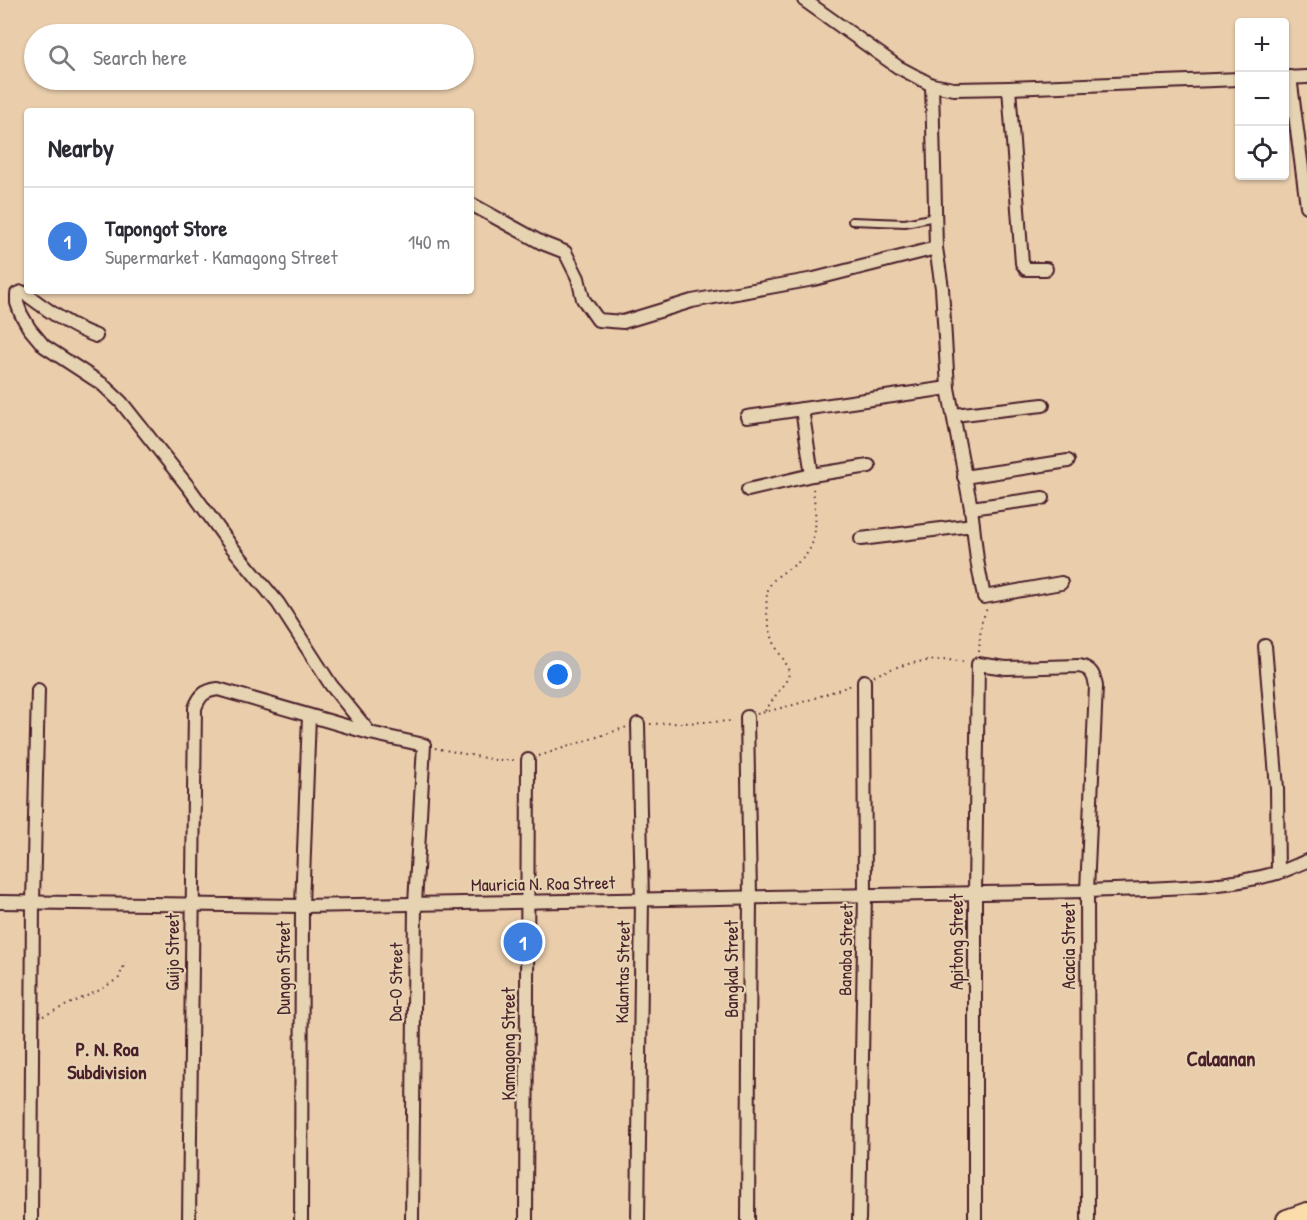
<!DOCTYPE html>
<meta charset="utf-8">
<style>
:root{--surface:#fff;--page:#f7f7f7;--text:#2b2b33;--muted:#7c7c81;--line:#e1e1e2;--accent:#d1495b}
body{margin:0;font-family:"Patrick Hand",sans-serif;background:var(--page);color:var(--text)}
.controls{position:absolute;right:18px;top:18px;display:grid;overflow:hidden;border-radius:6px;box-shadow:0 2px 4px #0004}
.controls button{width:54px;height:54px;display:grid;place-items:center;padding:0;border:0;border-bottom:2px solid var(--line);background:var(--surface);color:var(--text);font:30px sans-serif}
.you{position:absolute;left:558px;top:675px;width:21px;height:21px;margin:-15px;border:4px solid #fff;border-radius:50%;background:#1a73e8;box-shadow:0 0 0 9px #1a73e833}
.badge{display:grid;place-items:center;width:39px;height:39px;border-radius:50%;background:var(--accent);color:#fff;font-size:20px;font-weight:700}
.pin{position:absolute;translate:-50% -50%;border:3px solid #fff;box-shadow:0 2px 6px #0006}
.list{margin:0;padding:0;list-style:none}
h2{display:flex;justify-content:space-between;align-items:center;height:78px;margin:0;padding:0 24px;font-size:26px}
h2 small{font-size:20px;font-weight:400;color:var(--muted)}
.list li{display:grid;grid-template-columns:39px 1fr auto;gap:18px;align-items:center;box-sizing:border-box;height:108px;padding:0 24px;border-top:2px solid var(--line)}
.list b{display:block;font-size:22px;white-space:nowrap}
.list p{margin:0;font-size:20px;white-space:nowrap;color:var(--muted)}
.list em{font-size:20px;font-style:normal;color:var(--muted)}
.icon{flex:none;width:33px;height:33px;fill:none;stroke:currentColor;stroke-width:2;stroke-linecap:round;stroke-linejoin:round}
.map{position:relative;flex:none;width:1307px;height:1220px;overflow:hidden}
.search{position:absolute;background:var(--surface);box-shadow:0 2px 4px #0004;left:24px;top:24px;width:450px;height:66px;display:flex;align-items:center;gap:15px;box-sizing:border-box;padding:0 21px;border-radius:33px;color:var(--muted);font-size:22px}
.panel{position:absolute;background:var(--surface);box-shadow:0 2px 4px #0004;left:24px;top:108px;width:450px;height:186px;border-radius:6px}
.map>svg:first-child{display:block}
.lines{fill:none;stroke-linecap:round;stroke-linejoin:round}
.lane-casing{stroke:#4a1f2b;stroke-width:10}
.street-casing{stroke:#4a1f2b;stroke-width:16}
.primary-casing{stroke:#4a1f2b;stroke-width:24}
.path{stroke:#4a1f2b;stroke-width:2;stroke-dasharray:1.5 4.5;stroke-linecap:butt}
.lane{stroke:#e6d3b1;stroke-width:6}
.street{stroke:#e6d3b1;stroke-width:12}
.primary{stroke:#faddab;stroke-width:20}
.labels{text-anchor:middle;stroke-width:4.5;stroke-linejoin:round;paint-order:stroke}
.street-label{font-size:18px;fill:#4a1f2b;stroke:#e6d3b1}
.neighbourhood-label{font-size:20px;font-weight:bold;fill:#4a1f2b;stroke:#e6d3b1}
.quarter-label{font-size:21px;font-weight:bold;fill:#4a1f2b;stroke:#e6d3b1}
</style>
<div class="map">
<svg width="1307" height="1220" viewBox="0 0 1307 1220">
<rect width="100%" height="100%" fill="#eaceac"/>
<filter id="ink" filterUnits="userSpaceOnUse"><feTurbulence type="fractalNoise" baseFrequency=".0167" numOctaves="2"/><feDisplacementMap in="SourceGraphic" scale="12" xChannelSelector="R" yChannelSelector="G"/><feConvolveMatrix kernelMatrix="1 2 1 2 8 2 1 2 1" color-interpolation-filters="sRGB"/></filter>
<g filter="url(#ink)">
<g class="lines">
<!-- lane casing -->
<g class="lane-casing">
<path id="lane" d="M852,221l53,2 30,-6"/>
</g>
<!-- street casing -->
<g class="street-casing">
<g id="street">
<path d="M804,0l94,67 34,18 22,4 55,-1 231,-9"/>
<path d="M1290,77l17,129"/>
<path d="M1284,78l23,-1"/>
<path d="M932,85l4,163 6,40 6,100 23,120 6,52 7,37 77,-14"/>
<path d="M1009,88l13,175 4,6h20"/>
<path d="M471,204l71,39 23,9 13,26 5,21 15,21 25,2 69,-21 122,-22 122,-31"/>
<path d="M96,336c-27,-10 -47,-25 -70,-42l-4,-2 -5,2v9l4,11 8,14 15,18 58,38 19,18 69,87 41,57 47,57 53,82 39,48"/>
<path d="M802,409l10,66"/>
<path d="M954,415l89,-10"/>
<path d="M747,417l201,-29"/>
<path d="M964,477l104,-16"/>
<path d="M748,490l64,-15 57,-9"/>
<path d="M971,508l72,-10"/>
<path d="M861,539l112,-14"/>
<path d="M1265,646l12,142 1,85"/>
<path d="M747,717l3,179 -2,324"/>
<path d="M0,902l302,4 785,-15c61,-3 131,-1 190,-18 10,-3 20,-8 30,-12"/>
<path d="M31,1220l2,-318 5,-212"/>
<path d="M189,1220l6,-512c5,-13 9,-17 23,-19l152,44 54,12 -9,159 -3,316"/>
<path d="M301,1220l1,-314 7,-190"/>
<path d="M526,1220l2,-460"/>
<path d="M638,1220l4,-321 -4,-175"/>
<path d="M859,1220l6,-326 -1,-213"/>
<path d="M975,1220v-327l3,-229 28,4 73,-2c12,2 15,9 17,20l-9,205 1,329"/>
</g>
</g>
<!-- primary casing -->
<g class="primary-casing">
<path id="primary" d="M1287,1220l20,-7"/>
</g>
<!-- path -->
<g class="path">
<path d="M979,652l2,-28 6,-16"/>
<path d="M874,676c30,-14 60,-19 93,-14"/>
<path d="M765,711l23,-33c3,-12 -6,-19 -11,-29 -8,-16 -12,-37 -10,-55 3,-20 26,-24 38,-38 15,-17 10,-47 8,-68"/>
<path d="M757,714l40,-10 55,-19"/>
<path d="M650,724l84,-3"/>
<path d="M435,748l60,12h20"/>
<path d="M539,756l88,-29"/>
<path d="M43,1016l57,-26 19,-12 6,-16"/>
</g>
<!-- lane -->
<use href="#lane" class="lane"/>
<!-- street -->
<use href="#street" class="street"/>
<!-- primary -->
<use href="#primary" class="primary"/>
</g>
</g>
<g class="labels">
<!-- street labels -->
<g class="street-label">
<text transform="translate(543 884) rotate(-1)" y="6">Mauricia N. Roa Street</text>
<text transform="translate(957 942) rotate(-90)" y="6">Apitong Street</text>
<text transform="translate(1069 946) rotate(-90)" y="6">Acacia Street</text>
<text transform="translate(846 950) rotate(-89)" y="6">Banaba Street</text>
<text transform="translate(173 952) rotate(-90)" y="6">Guijo Street</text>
<text transform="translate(284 968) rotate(-90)" y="6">Dungon Street</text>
<text transform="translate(732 969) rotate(-90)" y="6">Bangkal Street</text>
<text transform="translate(623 972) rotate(-89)" y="6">Kalantas Street</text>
<text transform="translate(396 982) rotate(-89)" y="6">Da-O Street</text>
<text transform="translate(509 1044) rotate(-90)" y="6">Kamagong Street</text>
</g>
<!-- neighbourhood labels -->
<g class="neighbourhood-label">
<text x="107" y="1056">P. N. Roa<tspan x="107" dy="23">Subdivision</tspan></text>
</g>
<!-- quarter labels -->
<g class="quarter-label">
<text x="1221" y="1066">Calaanan</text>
</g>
</g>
</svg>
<div class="controls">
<button>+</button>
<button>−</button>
<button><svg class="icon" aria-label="locate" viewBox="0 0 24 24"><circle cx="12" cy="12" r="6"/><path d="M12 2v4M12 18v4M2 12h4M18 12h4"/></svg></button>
</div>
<div class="you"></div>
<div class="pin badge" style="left:523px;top:942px;background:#3f7fe0">1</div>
<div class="search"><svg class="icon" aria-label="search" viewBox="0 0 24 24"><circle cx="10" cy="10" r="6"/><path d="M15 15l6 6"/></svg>Search here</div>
<section class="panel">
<h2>Nearby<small></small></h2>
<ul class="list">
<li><span class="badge" style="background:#3f7fe0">1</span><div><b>Tapongot Store</b><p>Supermarket · Kamagong Street</p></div><em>140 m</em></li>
</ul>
</section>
</div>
